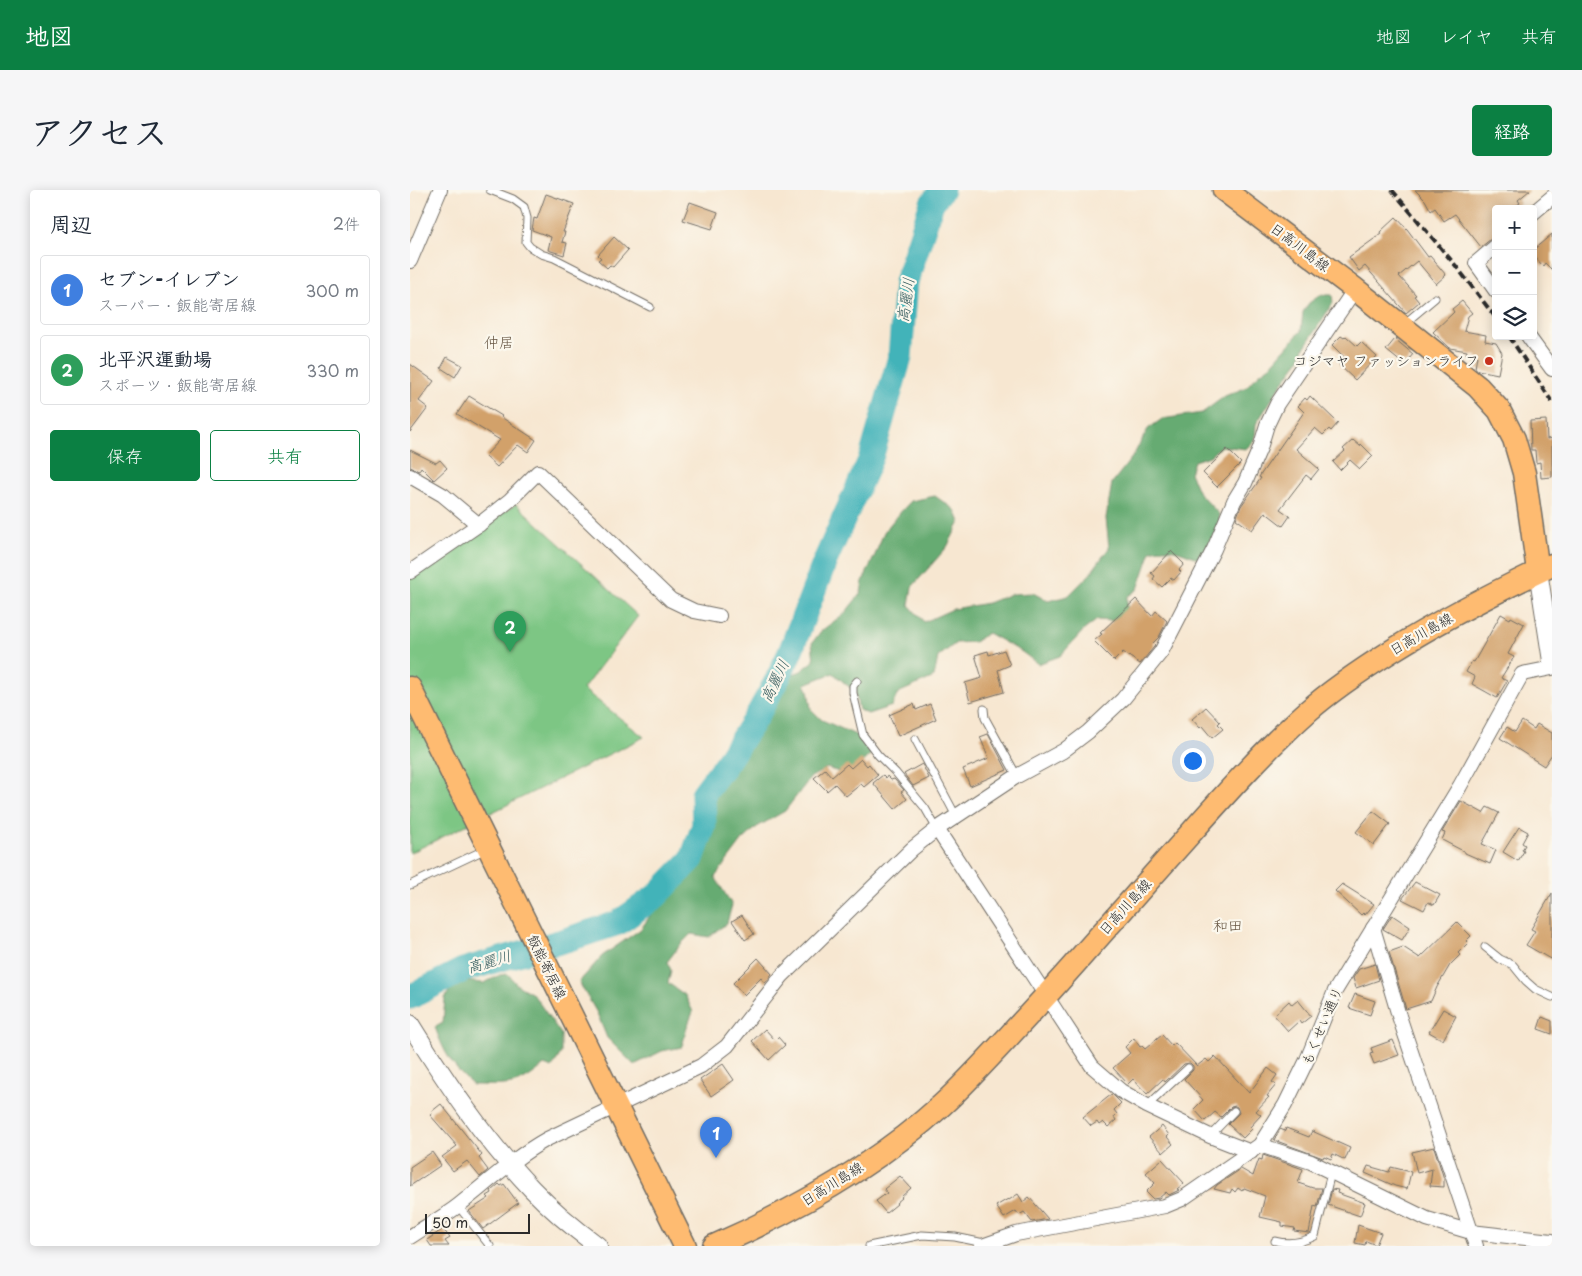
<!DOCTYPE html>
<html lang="ja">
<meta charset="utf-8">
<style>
:root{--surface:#fff;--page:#f6f6f7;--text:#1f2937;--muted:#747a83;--line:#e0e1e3;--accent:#0b8043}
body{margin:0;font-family:"Playpen Sans","Klee One",sans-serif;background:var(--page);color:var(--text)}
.controls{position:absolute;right:15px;top:15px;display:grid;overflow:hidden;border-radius:5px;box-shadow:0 2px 12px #0003}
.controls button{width:45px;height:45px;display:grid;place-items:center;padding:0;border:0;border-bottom:1px solid var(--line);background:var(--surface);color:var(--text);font:25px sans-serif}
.scale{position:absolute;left:15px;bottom:12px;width:105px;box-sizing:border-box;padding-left:5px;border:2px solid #2b2b2b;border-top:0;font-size:14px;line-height:18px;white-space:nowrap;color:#2b2b2b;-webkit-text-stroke:4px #fbf7ec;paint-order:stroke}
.you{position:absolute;left:782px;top:570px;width:18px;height:18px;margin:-12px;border:4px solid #fff;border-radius:50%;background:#1a73e8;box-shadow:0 0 0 8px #1a73e833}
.badge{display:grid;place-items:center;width:32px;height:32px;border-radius:50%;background:var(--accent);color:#fff;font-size:16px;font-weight:700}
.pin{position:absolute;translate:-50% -41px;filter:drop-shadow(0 1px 2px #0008)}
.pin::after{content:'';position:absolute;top:26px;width:18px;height:15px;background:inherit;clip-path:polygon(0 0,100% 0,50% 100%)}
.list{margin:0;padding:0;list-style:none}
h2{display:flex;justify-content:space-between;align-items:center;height:65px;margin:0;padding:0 20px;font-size:21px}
h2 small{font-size:16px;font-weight:400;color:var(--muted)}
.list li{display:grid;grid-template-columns:32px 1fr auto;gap:15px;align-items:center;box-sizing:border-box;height:70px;margin:0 10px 10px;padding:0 10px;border:1px solid var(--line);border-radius:5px}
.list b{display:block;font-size:19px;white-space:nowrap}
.list p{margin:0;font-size:16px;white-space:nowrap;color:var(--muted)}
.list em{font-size:16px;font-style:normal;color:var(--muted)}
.actions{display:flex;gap:10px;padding:15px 20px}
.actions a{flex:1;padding:11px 0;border:1px solid var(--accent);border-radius:5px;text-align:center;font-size:18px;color:var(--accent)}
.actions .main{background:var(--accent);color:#fff}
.icon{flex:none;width:28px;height:28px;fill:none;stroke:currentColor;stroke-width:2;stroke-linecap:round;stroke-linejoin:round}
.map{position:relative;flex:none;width:1142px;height:1056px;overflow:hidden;border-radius:5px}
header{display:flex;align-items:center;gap:30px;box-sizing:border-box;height:70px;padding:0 25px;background:var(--accent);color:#fff}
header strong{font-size:24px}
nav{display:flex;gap:28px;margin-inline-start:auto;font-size:18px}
.intro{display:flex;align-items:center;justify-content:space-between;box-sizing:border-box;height:120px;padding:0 30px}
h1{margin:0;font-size:35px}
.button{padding:12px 22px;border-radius:5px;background:var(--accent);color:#fff;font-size:18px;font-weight:700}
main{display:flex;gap:30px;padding:0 30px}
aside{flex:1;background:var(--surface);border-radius:5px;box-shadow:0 2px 12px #0003}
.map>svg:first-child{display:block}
.green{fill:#7dc684;stroke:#547858}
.forest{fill:#66ab72;stroke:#486b4e}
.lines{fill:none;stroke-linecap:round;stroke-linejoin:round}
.river{stroke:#43b3b9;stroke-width:25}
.building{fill:#d2a16a}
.service-casing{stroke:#726d65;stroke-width:9}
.minor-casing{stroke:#726d65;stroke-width:16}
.tertiary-casing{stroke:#726d65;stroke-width:20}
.primary-casing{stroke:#726d65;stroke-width:25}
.service{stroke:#fff;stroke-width:7}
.minor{stroke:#fff;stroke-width:14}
.tertiary{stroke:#fff;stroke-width:18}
.primary{stroke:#febb71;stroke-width:22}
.rail{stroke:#2b2b2b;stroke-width:4;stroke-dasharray:8 4;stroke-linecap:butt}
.poi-dot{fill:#c8321e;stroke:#fbf7ec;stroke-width:2}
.labels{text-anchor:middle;stroke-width:4.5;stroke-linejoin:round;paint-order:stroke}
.street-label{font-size:14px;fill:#2b2b2b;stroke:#fbf7ec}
.poi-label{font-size:14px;fill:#2b2b2b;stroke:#fbf7ec;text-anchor:end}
.water-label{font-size:15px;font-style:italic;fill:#335b5d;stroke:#fbf7ec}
.neighbourhood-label{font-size:15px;fill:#655441;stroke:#fbf7ec}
</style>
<header>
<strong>地図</strong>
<nav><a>地図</a><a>レイヤ</a><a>共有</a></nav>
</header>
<div class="intro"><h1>アクセス</h1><a class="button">経路</a></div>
<main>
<aside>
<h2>周辺<small>2件</small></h2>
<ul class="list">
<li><span class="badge" style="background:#3f7fe0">1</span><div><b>セブン-イレブン</b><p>スーパー · 飯能寄居線</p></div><em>300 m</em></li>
<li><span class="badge" style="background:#2e9e5b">2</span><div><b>北平沢運動場</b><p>スポーツ · 飯能寄居線</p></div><em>330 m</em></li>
</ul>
<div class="actions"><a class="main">保存</a><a>共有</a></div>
</aside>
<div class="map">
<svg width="1142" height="1056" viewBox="0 0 1142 1056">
<rect width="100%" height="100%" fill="#fbf7ec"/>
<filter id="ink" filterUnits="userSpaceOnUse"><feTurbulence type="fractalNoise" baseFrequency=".02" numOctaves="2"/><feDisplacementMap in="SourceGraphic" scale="10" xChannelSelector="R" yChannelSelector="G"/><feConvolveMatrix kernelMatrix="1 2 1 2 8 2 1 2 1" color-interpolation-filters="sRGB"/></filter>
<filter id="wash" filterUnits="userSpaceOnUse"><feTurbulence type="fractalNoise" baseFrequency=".0096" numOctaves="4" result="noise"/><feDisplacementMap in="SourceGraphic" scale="20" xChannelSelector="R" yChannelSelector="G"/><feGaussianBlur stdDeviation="1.12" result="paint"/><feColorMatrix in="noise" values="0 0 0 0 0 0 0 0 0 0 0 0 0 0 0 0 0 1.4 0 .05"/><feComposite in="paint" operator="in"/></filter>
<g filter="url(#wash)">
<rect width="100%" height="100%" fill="#f7e7d1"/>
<!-- green -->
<path class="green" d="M106,314l122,112 -55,73 61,48 -234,116v-277z"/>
<!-- forest -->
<g class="forest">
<path d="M910,105h12l1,8 -29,45 -6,14 -17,23 -25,39 -1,16 -9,9 -25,-3 -11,10 -16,5 -4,12 9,20 20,21 1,12 -19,34c-16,-7 -32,-15 -50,-9l-13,38 -11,8v12l-15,12 -15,-1 -13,10 -24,26 -22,8 -16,-12 -34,-19 -14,9 -18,1 -18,14 -4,20 -36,16 -6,13 -24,8 -9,-4 -4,-18 -22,-19 -28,11 3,6 3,19 11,11 43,19 7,14c-17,15 -20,25 -45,15l-16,9 -26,34 -28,16 -15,14 -27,36 17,28 -5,18 -18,14 -18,-3 -11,11 -13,17 4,8 -3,13 17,12 8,17 -6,15 -5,20 -20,4 -28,14 -27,-27 -10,-25 -18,-31 23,-26 39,-27 13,-19 32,-32 11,-15 11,-16 3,-23 -3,-20 9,-21 -2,-16 6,-16 8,-6 21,-8 15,-23 11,-24 15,-15 10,-4 13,-10 -2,-18 9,-12 24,-18 16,-20 2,-12 12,-26 9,-23 12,-15 15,-16 24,-5 20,14 5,12 -13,25 -35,40 -3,18 15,17 29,-13 35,-6 23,-9 22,-1 15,8 20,-5 22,-22 19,-26 -3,-30 6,-35 21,-27 15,-27 14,-10 40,-6 23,-17 20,-8 15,-15 10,-7 31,-35 2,-19 6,-9z"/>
<path d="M98,784l9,11 16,9 28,40v19l-9,15 -8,-3c-27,24 -37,20 -71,20 -19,-15 -30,-34 -38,-58l8,-4 2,-25 6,-10 11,-7 22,2 16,-8z"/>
</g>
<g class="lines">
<!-- river -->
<path class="river" d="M0,807l53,-27 103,-30 52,-17 38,-27 36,-37 12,-34 -1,-31 26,-35 29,-45 19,-34 12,-25 36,-94 46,-103 29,-101 6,-75 26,-79 10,-13"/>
</g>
<g id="blocks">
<!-- building -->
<g class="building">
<path d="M1005,0h115l-12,10 2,3 -8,6h-16v28l-5,2 -10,8 -26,-33 -11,7 -9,-13 -4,3 -6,-11z"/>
<path d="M136,4l28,10 -11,28h2l-3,10 5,1 -3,12 -16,-5 3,-13 -19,-7 2,-12 3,1z"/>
<path d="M280,12l28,10 -6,17 -29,-9z"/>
<path d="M986,27l11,12 21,28 2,-1 16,19 -10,9 -19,-23 -18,15 17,19 -2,1 5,6 -13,11 -41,-47 -6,5 -10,-14 32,-23 -1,-2z"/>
<path d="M1142,44v36l-7,-7 -2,3 -10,-11v-5z"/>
<path d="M204,47l14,13 -15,17 -3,-2 -3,3 -9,-8 3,-2 -3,-3z"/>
<path d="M1052,111l10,12 -4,3 -4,15 22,4 -1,6 11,2 6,10 -4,21 -20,-4 -3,-2 2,-12 -11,-2 1,-3 -17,-3 -17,-16 21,-20 -2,-3z"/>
<path d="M931,146l3,2 2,-2 11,10 4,-4 16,15 -22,23 -16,-15 6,-7 -13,-13z"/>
<path d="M985,149l18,15 -7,9 -3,-2 -1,2 -16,-13z"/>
<path d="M37,167l15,8 -7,12 -14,-9z"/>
<path d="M0,174l24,17 -15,20 9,7 -18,24z"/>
<path d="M59,206l33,20 -1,1 35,23 -8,12 -10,-7 -21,22 -12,-11 15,-16 -43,-26z"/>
<path d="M900,206l28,27 -7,8 -2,-2 -6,6 -8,-7 -19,21 23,20 -8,10 -5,-4 -26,34 10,7 -7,10 -18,-14 -13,18 -16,-11 5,-13 20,-28 -2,-1 45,-65 -6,-6 7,-8 2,2z"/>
<path d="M1136,230l1,19 5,-1v39l-11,1 -1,-16 -4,1 -1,-13h-4l-1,-29z"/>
<path d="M943,250l7,6 1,-2 12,12 -13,13 -10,-9 -10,10 -7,-8 12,-11 -2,-2z"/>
<path d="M817,259l14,14 -24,24 -14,-14z"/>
<path d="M0,260l26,13 4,-3 7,8 -13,12 -13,-13 -2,4 -9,-4z"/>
<path d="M761,361l13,13 -5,6 2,2 -7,8 -3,-2 -9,9 -9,-8 2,-3 -4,-3z"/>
<path d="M726,409l16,17 4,-5 11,10 -8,16 -6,6 2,2 -1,2 -14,17 -17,-12 -9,9 -20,-20 8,-7 -2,-1z"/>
<path d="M1091,424l9,5 1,-2 13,7 -16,30 6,3 -13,21 6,3 -10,17 -25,-14 3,-7 -9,-5 6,-11 2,1z"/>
<path d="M594,460l6,15 -12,5 6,22 -34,10 -5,-19 17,-5 -7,-23 13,-4 1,4z"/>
<path d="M504,514l2,6 14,-6 6,15 -38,17 -9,-21z"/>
<path d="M796,517l14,15 -2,2 5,5 -11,9 -10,-12 -2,2 -8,-9z"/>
<path d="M1112,531l12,8 3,-5 15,9v21l-8,12 -44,-28 7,-11 8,5z"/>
<path d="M578,544l19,36 -37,16 -7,-17 26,-11 -9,-21z"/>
<path d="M451,569l6,7 2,-2 9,11 -14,12 -3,-3 -15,12 -11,-12 -8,7 -13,-13 11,-9 7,8 15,-13 4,4z"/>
<path d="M512,574l7,14 -16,8 -9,-12z"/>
<path d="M473,585l3,3 1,-2 4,4 3,-1 10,11 -3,2 6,7 -12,10 -22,-26z"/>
<path d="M1051,611l22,12 4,-6 12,6 -17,31 14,6 -6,14 -25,-11v-1l-23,-12 3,-7 -3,-1z"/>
<path d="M963,621l17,13 -16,21 -18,-13z"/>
<path d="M1109,637l9,5 -6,11 3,2 -3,5 2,1 -6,10 -15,-9z"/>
<path d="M1005,692l25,13 -6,10 -6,-3 -4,8 -22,-11z"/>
<path d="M932,694l32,20 -9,11 -2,-2 -2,2 -26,-24z"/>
<path d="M1142,703v67l-26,-15 9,-14 -4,-2z"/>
<path d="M332,725l12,19 -9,6 -13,-19z"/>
<path d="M982,725l18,12 -8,13 -19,-11z"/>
<path d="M1047,732l14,14 -5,5 2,2 -10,10 2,2 -10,10 -13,22 -6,14 -25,8 -17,-57 14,-5 17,11z"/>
<path d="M348,768l14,16 -7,9 -4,-5 -17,17 -11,-12z"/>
<path d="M965,774l4,16 -23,8 -3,-10 6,-9z"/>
<path d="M945,804l20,7 -5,14 -21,-7z"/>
<path d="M888,810l13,16 -10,8 -2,-3 -11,10 -14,-16 15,-14 3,4z"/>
<path d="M1033,819l13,7 -13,24 -14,-8z"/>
<path d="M1132,827l10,4v13l-14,-5z"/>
<path d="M355,839l10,11 3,-3 7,8 -16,15 -17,-19z"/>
<path d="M752,845l10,11 3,-3 22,23 9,-7 3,3 6,-6 34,37 19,-25 9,7 -5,7 4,3 -9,11 2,1 -13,14 5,4 -11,12 2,2 -9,9 -15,-14 11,-11 -2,-6 -2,-1 -4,1 -10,10 -6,-5 -10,9 -11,-12 9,-9 -19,-21 9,-9v-4l-3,-3 -6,1 -19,18 -2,-3 -16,15 -14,-15 -5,5 -15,-16 17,-15 -5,-6 9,-9 6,9 2,-1 3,3z"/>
<path d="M983,850l6,15 -25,9 -4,-10 3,-1 -2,-5z"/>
<path d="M313,874l11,16 -23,16 -11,-16z"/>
<path d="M702,904l9,9 -7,7 3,4 -3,3 2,3 -8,7 -5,-5 -4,3 -2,-3 -6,4 -8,-9z"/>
<path d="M31,914l41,51 -3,3 9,12 -8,7 -13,-16 -14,10 -11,-14 15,-11 -27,-31 2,-1 -1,-2z"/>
<path d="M752,936l7,9 -2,2 6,7 -10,9 -14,-16z"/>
<path d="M876,938l23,9 3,-6 38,17 -5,12 -12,-6 -2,5 -7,-3 -1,2 -49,-18 6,-11 5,2z"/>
<path d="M1024,957l10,32v8l-14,-1 2,-17 -15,4 -5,-21z"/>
<path d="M22,962l9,13 -31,21v-19z"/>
<path d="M853,965l40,14 -5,14 15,5h9l-5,19 -3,-1 -5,27 -15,-2 1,-3 -13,-2v-4l-22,-5 5,-21 -21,-8 -2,3 -4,-3 -3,4 -3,-3 -2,4 -16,-4 3,-4 24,-16 12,7 6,-17 3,1z"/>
<path d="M752,969l22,24 -7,6 2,1 -10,5 -3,-3 -7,6 -6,1 -7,-7 9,-9 -9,-10z"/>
<path d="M958,976l21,6 2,-5 20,5 -4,17 -12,-3 -30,-13z"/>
<path d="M490,986l11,12 -10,9 1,1 -6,5 1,1 -11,9 -10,-12 11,-8 -3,-4z"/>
<path d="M89,994l2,2 3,-2 14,19 -35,26 -14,-18 20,-13 -2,-2 5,-3 -1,-2z"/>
<path d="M922,999l6,1 -1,3 28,10 -5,13 -32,-11z"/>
<path d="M608,1004l5,8 6,-5 19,22 -16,3 -8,-10 -5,3 -3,-4 -12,7 -8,-12 12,-7 1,1z"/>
<path d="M948,1035l23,8 -5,12 -10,-4 -1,4 -10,-2z"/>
<path d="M33,1039l7,9 -5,3 4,5h-18l-4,-6z"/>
</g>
</g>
</g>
<g filter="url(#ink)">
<use href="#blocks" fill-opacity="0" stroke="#726d65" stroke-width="1"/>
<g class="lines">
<!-- service casing -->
<g class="service-casing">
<g id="service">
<path d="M80,0l23,9 11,8 3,11 -1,24 4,5 11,7 13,4 96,49"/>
<path d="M994,134l31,-26"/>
<path d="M447,491l-4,5v7l10,42 15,20 18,18 29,35 12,21"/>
<path d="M574,519l1,9 32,58"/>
<path d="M505,549l41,77"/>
<path d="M0,695l72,-34"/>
<path d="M1075,757l15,12 13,6 13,16 9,8 17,8"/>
<path d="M737,916l41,-38"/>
<path d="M800,946l24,-25"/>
<path d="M48,1016l32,40"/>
<path d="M865,1051c14,4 28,1 40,-5l16,-63"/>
<path d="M459,1056l53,-11 33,2 29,6"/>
</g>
</g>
<!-- minor casing -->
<g class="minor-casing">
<g id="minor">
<path d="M1123,23l19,-16"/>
<path d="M1086,56l-20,17 20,28"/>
<path d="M0,71l30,-71"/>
<path d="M1118,146l24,33"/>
<path d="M0,286l33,19 36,30"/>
<path d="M0,382l71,-49 29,-23 28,-28 133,128 23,11 25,5"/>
<path d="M527,639l155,237 29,25 26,15 63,30 41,16"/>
<path d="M963,738l26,88 77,230"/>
<path d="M850,955l51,17 116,57 44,13 81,9"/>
<path d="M0,1047c16,-11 34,-20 49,-32 29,-23 56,-48 88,-66l154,-73 26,-20 55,-70 130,-127 25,-20 80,-53 46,-25 25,-19 35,-33 38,-47 53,-103 20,-48 11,-18 15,-35 7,-23 10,-21 78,-115"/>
<path d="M572,1056l34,-12 149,-28 17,-7 78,-54 25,-40 22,-45 28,-69 125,-205 62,-112 30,-6"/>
</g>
</g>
<!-- tertiary casing -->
<g class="tertiary-casing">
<g id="tertiary">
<path d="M1128,381l14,90"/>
<path d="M0,834c36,58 75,116 122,165 20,21 43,40 66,57"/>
</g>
</g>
<!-- primary casing -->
<g class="primary-casing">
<g id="primary">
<path d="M814,0l131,99 123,98 21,23 15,29 10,34 14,98"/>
<path d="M0,498l275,558"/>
<path d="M304,1056c82,-36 162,-81 228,-141 28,-26 54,-55 80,-83 51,-55 100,-112 150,-168 44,-49 87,-99 136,-143 26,-23 55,-42 85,-61 51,-32 104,-59 159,-85"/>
</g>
</g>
<!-- service -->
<use href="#service" class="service"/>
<!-- minor -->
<use href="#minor" class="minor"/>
<!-- tertiary -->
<use href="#tertiary" class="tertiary"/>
<!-- primary -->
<use href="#primary" class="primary"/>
<!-- rail -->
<g class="rail">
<path d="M982,0l64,76 40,52"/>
<path d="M1099,146l43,66"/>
</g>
</g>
</g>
<!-- markers -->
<circle class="poi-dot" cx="1079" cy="171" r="5"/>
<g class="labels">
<!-- street labels -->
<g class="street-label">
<text transform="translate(890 57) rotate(37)" y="5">日高川島線</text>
<text transform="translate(1011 444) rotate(-30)" y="5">日高川島線</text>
<text transform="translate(715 717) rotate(-48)" y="5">日高川島線</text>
<text transform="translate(137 777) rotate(64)" y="5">飯能寄居線</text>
<text transform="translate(912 836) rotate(-67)" y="5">もくせい通り</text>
<text transform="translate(422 994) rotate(-32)" y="5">日高川島線</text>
</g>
<!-- poi labels -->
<g class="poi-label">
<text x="1069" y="176">コジマヤ ファッションライフ</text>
</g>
<!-- water labels -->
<g class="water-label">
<text transform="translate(496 110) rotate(-82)" y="5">高麗川</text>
<text transform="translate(365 491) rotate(-64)" y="5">高麗川</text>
<text transform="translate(79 772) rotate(-17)" y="5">高麗川</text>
</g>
<!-- neighbourhood labels -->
<g class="neighbourhood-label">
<text x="89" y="158">仲居</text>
<text x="818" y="741">和田</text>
</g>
</g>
</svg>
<div class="controls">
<button>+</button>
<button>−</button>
<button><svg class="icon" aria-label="layers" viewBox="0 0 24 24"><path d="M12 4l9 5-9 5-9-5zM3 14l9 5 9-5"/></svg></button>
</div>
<div class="scale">50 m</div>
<div class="you"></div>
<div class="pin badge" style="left:306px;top:968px;background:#3f7fe0">1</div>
<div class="pin badge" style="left:100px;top:462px;background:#2e9e5b">2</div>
</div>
</main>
